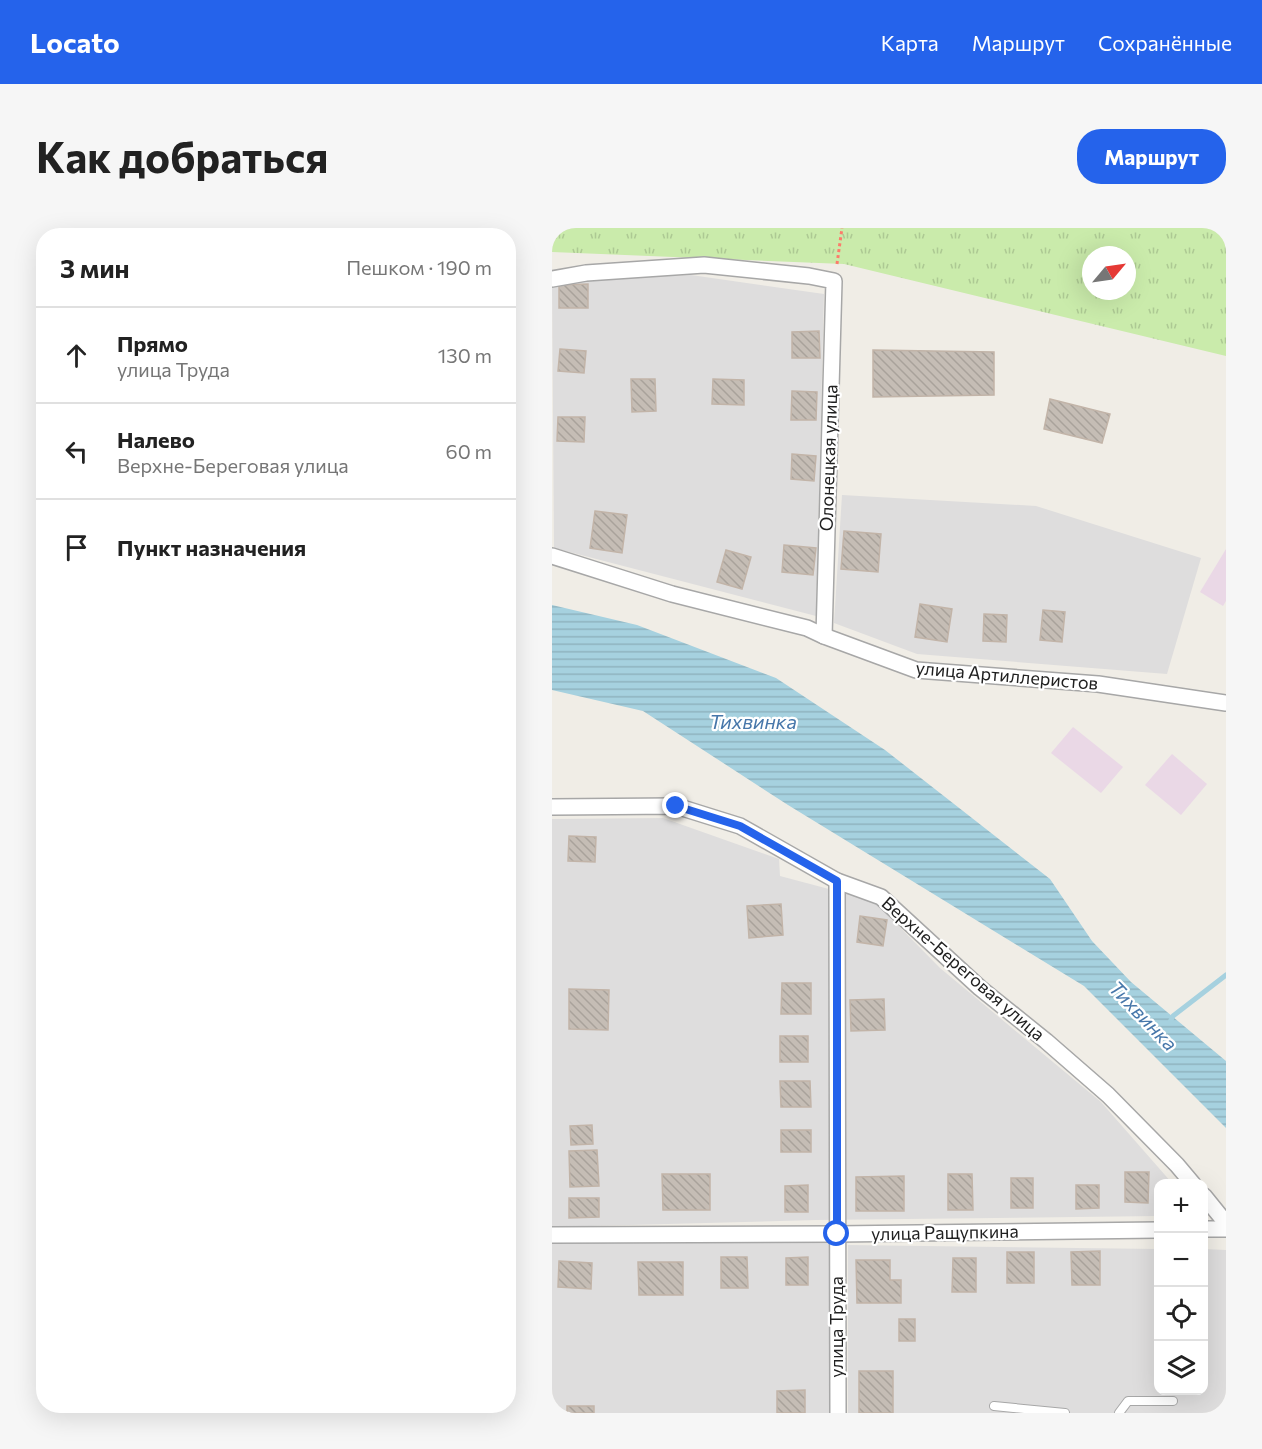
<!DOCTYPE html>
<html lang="ru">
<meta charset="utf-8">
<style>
:root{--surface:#fff;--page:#f6f6f6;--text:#222;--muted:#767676;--line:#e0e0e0;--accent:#2563eb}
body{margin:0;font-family:Commissioner,sans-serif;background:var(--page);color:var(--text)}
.controls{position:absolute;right:18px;bottom:18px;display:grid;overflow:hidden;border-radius:12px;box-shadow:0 6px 24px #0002}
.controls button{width:54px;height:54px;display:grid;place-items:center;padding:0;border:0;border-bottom:2px solid var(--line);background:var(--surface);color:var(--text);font:30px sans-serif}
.compass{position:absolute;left:530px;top:18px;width:54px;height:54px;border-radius:50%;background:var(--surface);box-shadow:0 6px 24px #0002;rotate:61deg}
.stop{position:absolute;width:18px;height:18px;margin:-14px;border:4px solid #2563eb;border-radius:50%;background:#fff}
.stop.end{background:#2563eb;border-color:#fff;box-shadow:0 2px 6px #0008}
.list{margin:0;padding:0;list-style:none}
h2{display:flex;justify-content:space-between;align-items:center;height:78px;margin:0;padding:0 24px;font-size:26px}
h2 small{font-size:20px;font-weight:400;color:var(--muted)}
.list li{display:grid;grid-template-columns:39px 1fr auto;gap:18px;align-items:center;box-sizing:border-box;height:96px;padding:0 24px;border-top:2px solid var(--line)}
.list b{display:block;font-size:22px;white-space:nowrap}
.list p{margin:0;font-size:20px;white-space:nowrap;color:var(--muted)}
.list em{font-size:20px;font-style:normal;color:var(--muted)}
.icon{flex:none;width:33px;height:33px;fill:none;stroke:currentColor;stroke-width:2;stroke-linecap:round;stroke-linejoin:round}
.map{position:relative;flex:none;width:674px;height:1185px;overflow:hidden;border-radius:24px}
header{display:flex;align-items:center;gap:36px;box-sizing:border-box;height:84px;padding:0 30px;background:var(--accent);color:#fff}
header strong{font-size:28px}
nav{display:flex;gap:33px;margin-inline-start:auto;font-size:21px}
.intro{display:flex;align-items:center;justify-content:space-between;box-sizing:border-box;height:144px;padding:0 36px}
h1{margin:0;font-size:42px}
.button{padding:15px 27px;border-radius:24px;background:var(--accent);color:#fff;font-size:21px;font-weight:700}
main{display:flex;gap:36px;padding:0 36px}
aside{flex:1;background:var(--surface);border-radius:24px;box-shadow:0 6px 24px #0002}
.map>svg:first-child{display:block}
.residential{fill:#dedddd}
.industrial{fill:#ead8e6}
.grass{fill:url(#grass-tufts);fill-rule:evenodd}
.water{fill:url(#water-rules)}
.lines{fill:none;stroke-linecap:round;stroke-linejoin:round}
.stream{stroke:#a6d1df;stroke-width:5}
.building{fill:url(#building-back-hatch);stroke:#c2b4a8;stroke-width:1.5}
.service-casing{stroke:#a7a7a7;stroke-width:10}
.minor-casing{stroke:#a7a7a7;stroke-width:18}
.path{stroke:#fc7c6b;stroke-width:3;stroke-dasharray:3 3;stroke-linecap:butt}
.service{stroke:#fff;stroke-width:8}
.minor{stroke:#fff;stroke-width:15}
.route{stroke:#2563eb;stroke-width:8}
.labels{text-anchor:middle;stroke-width:4.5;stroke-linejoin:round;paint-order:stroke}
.street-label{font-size:18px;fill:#202020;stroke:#fff}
.water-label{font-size:20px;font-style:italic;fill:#4777aa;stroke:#fff}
</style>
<header>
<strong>Locato</strong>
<nav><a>Карта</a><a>Маршрут</a><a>Сохранённые</a></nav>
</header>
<div class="intro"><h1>Как добраться</h1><a class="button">Маршрут</a></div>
<main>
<aside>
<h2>3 мин<small>Пешком · 190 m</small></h2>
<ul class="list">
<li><svg class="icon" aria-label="ahead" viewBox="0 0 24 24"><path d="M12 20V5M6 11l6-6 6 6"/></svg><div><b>Прямо</b><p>улица Труда</p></div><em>130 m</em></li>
<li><svg class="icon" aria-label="left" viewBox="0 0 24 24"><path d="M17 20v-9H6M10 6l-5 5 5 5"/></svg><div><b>Налево</b><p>Верхне-Береговая улица</p></div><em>60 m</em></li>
<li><svg class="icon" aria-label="arrive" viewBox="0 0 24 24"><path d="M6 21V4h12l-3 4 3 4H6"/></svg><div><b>Пункт назначения</b></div></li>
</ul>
</aside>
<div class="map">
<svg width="674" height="1185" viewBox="0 0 674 1185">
<defs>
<pattern id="grass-tufts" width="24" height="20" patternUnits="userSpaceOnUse" patternTransform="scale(1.5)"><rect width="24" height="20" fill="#caebab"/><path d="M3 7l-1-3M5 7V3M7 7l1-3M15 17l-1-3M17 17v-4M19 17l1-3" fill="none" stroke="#adc993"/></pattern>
<pattern id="water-rules" width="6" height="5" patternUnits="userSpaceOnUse" patternTransform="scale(1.5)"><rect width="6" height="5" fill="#a6d1df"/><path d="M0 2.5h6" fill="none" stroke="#8fb3bf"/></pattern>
<pattern id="building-back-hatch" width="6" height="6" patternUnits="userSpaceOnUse" patternTransform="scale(1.5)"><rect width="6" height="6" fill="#c5bdb5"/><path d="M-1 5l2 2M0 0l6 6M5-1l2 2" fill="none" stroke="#a9a29b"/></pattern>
</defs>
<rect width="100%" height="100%" fill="#f0ede6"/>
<!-- residential -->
<g class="residential">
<path d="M139,47l133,19 -8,322 -262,-68 -2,-264 39,-5z"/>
<path d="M290,267l194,11 165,52 -34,116 -250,-20 -83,-31z"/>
<path d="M111,590l116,41 1,17 94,25 66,67 161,134 71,81 -14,1v32l-342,4 -264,7v-408z"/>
<path d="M285,1006l1,179h-286v-178z"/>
<path d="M296,1017l310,4v141h46v-141l22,1v163h-378z"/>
</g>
<!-- industrial -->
<g class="industrial">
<path d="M674,321v52l-3,5 -23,-14z"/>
<path d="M521,499l50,40 -22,26 -50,-40z"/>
<path d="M620,526l35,30 -26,31 -36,-30z"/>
</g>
<!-- grass -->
<path class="grass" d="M0,0h674v128l-382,-92 -292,-12zM539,27h36v36h-36z"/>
<!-- water -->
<path class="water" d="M0,377l85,20 139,53 109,72 165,129 42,62 39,41 95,79v67l-142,-142 -296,-181 -145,-94 -91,-21z"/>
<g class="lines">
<!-- stream -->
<path class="stream" d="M618,794l3,-6 53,-41"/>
</g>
<!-- building -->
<g class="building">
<path d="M36,56v24h-29v-23z"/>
<path d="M267,103l1,27h-28v-26z"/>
<path d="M8,121l26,2 -2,22 -26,-2z"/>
<path d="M321,122l121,2v43l-121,2z"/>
<path d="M79,151h24l1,32 -24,1z"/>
<path d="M161,151l31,1v25l-32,-1z"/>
<path d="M240,163l25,1 -1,28h-25z"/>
<path d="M498,171l60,15 -8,29 -58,-14z"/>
<path d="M6,189h27l-1,25 -27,-1z"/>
<path d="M240,226l24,2 -2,25 -23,-2z"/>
<path d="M43,283l32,4 -5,38 -32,-5z"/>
<path d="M292,303l37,3 -3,38 -37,-3z"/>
<path d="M232,317l32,3 -3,27 -31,-3z"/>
<path d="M174,322l25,7 -9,32 -25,-7z"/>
<path d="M368,376l32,5 -5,33 -32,-5z"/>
<path d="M491,382l22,2 -3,30 -22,-2z"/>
<path d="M432,386l23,1 -1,27 -23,-1z"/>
<path d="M17,608l27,1 -1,25 -27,-1z"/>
<path d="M229,676l2,31 -34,3 -2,-32z"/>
<path d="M308,688l27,4 -4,26 -26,-4z"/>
<path d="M230,755h29v31h-30z"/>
<path d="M17,761l40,1 -1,40 -39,-1z"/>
<path d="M332,771l1,31 -34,1 -1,-31z"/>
<rect x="228" y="808" width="28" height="26"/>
<path d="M228,853h30l1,26h-30z"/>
<path d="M40,897l1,19 -22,1 -1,-19z"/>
<rect x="229" y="902" width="30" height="22"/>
<path d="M45,922l2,36 -29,1 -1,-36z"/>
<path d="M573,944h24l-1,31 -23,-1z"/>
<path d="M110,946h48v36h-47z"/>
<path d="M396,946h24l1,36h-25z"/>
<path d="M352,948v35h-48v-34z"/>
<rect x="459" y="950" width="22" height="30"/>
<path d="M256,957v27h-23v-26z"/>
<path d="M524,957h23v23l-23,1z"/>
<path d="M17,970h30v19l-30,1z"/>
<path d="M548,1023v34h-28l-1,-33z"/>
<rect x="455" y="1024" width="27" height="31"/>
<path d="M169,1029h26l1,31h-27z"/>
<path d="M256,1029v28h-22v-27z"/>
<path d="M401,1030h23v34h-24z"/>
<path d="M304,1032h34v20h11v23h-44z"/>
<path d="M7,1033l33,2 -1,26 -33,-2z"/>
<path d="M86,1034h45v33h-44z"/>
<rect x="347" y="1091" width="16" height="22"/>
<rect x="307" y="1143" width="34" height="42"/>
<path d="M253,1162v23h-28v-22z"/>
<rect x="15" y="1178" width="27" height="7"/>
</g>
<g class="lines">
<!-- service casing -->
<g class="service-casing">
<g id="service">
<path d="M442,1178l71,7"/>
<path d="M567,1185l9,-12h45"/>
</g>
</g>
<!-- minor casing -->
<g class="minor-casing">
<g id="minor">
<path d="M0,51l34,-6 118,-8 105,11 25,5 -10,355"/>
<path d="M0,328l120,38 135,34 17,8 92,34 182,14 128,19"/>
<path d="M0,579l124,-1 64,20 97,55 44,16 99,91 66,53 62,54 69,70 16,19"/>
<path d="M285,653l1,532"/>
<path d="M652,968l22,27"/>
<path d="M652,1001h22"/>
<path d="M0,1007l285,-1 321,-4"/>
</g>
</g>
<!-- path -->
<path class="path" d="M285,36l5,-36"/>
<!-- service -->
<use href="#service" class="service"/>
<!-- minor -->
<use href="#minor" class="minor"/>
</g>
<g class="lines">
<!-- route -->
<path class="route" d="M124,578l64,20 97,55v353"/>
</g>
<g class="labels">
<!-- street labels -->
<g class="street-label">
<text transform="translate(277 230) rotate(-88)" y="6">Олонецкая улица</text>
<text transform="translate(455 448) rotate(5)" y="6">улица Артиллеристов</text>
<text transform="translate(411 741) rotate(41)" y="6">Верхне-Береговая улица</text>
<text transform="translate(393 1005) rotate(-1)" y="6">улица Ращупкина</text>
<text transform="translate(285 1099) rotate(-90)" y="6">улица Труда</text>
</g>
<!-- water labels -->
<g class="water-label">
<text x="201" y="501">Тихвинка</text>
<text transform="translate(591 788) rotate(46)" y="7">Тихвинка</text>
</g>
</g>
</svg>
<div class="controls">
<button>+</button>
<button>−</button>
<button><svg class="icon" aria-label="locate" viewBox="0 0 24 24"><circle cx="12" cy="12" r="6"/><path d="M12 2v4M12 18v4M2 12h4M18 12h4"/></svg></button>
<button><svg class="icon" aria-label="layers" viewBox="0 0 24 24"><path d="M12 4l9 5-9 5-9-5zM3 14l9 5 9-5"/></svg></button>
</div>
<svg class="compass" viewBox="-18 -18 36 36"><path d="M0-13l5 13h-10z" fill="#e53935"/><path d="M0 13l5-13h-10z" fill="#767676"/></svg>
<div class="stop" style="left:285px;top:1006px"></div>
<div class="stop end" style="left:124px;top:578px"></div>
</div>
</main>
